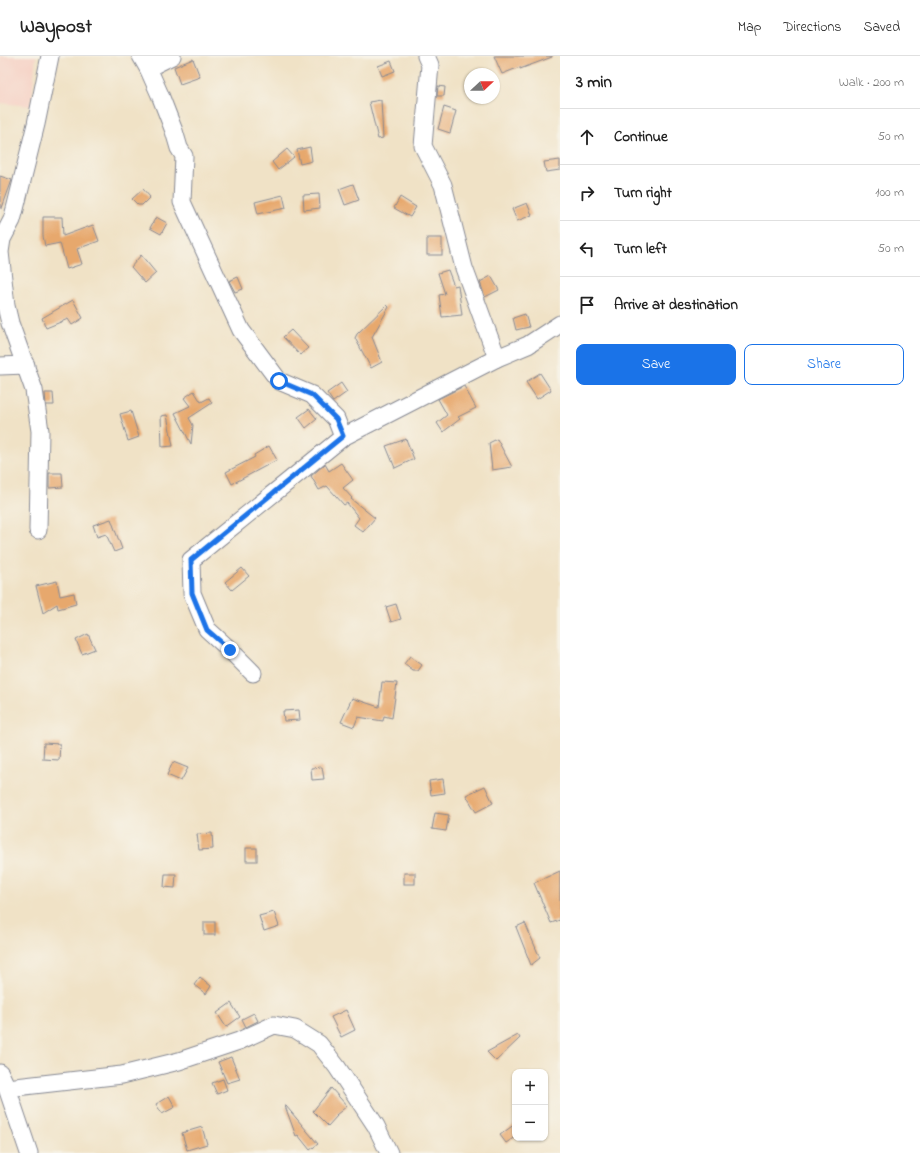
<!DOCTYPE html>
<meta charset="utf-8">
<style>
:root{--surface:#fff;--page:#f6f6f6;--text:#222;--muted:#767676;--line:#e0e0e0;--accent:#1a73e8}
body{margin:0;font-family:"Indie Flower",sans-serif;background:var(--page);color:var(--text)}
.controls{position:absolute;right:12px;bottom:12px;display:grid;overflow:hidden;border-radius:8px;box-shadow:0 1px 3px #0004}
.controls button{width:36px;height:36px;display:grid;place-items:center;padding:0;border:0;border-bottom:1px solid var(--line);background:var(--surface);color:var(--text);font:20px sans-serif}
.compass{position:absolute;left:464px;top:12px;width:36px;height:36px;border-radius:50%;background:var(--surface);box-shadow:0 1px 3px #0004;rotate:68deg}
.stop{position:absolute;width:12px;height:12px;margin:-9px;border:3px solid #1a73e8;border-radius:50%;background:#fff}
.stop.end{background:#1a73e8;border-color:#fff;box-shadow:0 1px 4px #0008}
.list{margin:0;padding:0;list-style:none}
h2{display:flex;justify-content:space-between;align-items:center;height:52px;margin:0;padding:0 16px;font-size:17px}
h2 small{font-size:13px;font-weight:400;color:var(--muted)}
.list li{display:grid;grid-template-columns:26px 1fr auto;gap:12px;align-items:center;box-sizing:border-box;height:56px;padding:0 16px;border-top:1px solid var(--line)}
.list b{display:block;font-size:15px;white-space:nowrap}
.list em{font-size:13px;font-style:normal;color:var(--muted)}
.actions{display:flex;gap:8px;padding:12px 16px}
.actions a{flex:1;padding:9px 0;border:1px solid var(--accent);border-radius:8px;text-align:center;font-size:14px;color:var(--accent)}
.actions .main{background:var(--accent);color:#fff}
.icon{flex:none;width:22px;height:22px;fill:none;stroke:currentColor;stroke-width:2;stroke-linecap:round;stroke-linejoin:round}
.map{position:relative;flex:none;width:560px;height:1097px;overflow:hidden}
header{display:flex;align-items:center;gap:24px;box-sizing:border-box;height:56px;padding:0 20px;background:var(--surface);border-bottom:1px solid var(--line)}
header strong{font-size:19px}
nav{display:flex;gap:22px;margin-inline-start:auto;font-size:14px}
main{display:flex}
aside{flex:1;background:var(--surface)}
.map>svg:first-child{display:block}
.built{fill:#f6d1c5}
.building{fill:#e7a86d}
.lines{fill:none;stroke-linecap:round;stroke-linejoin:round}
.minor-casing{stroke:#868892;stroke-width:19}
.minor{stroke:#fff;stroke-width:17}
.route{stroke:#1a73e8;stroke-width:5}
</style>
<header>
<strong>Waypost</strong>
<nav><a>Map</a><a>Directions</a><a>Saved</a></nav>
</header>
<main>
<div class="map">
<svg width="560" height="1097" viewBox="0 0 560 1097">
<rect width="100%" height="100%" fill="#f7f3e8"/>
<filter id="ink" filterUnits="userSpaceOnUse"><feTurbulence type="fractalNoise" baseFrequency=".025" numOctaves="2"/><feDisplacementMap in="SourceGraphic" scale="8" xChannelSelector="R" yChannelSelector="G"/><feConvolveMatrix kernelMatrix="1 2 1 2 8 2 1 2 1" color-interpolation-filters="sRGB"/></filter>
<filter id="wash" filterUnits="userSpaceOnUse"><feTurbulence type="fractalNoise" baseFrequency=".012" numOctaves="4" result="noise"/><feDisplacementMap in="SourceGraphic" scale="16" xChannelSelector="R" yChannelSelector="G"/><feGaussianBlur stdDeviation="0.9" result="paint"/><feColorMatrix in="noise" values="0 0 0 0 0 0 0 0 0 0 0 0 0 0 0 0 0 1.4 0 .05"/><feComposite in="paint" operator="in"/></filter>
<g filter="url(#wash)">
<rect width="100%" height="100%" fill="#f0e2c6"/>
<!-- built -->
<path class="built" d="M0,0h36l-5,50 -31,-3z"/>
<g id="blocks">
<!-- building -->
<g class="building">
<path d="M494,0h58v1l-32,12v-2l-18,7z"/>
<path d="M193,3l7,18 -20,7 -6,-17z"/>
<path d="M391,5l4,10 -13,5 -4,-10z"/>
<path d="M438,30l7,1 -1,9h-7z"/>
<path d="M381,44l2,38 -5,1 -9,-37z"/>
<path d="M444,51l12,4 -6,22 -12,-4z"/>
<path d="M310,91l2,14 -12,3 -3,-14z"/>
<path d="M287,93l7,8 -16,13 -6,-8z"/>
<path d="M560,104v10l-14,2 -2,-10z"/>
<path d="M0,120l12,4 -10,28h-2z"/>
<path d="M353,128l6,16 -14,5 -6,-16z"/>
<path d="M143,133l7,8 -8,8h-4l-6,-6z"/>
<path d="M319,138l1,14 -16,2 -1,-15z"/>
<path d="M283,139l3,13 -28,6 -3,-12z"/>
<path d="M400,141l16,10 -6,10 -16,-9z"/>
<path d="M527,147l5,12 -15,6 -5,-12z"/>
<path d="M43,161h19l1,19 30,-11 6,16 -22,8 5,15 -15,5 -7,-26 -15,3 -2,-10z"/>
<path d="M156,161l11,6 -6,11 -11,-6z"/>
<rect x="427" y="182" width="15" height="17"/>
<path d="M141,199l15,18 -11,10 -14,-16z"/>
<path d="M448,214l6,16 4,-1 4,30 -20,2 -3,-22 6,-1 -7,-21z"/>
<path d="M491,220l8,14 -14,7 -5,-15z"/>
<path d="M238,221l5,12 -8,3 -6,-11z"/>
<path d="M73,244l10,18 -11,7 -4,-6 -22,9 -4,-10z"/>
<path d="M387,249l2,2 -17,30 10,25 -11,6 -16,-30 2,-4z"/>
<path d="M525,258l4,13 -13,3 -3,-12z"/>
<path d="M291,274l17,18 -8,7 -17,-18z"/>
<path d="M540,317l11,17 -14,9 -11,-17z"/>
<path d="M341,327l6,9 -14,10 -6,-9z"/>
<path d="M464,330l12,22 -18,9 2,2 -17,13 -6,-9 10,-8 -9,-16z"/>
<path d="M194,335l7,11 8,-4 3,5 -23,15 4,7 -2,19 -16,-31 15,-7 -6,-8z"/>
<path d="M45,337h8l1,12h-8z"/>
<path d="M309,353l8,10 -11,9 -8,-11z"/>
<path d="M131,355l8,26 -11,4 -8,-27z"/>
<path d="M167,359l6,31 -11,1 -1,-31z"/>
<path d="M406,383l8,20 -19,9 -9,-22z"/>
<path d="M497,383l15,28 -20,3 -3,-27z"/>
<path d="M269,390l8,14 -45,24 -6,-12 29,-15 -1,-2z"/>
<path d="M341,407l12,17 -10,8 9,10 -1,1 24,19 -12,14 -9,-7 5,-7 -12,-15 -3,2 -17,-19 -8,4 -8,-14 14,-12 4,7z"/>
<path d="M49,417h13l1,14 -14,1z"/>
<path d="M111,463l11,30 -8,3 -8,-18 -9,3 -4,-12z"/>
<path d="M242,512l7,8 -17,14 -7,-8z"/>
<path d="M57,525l3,15 14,-3 2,11 -18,5 -1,-5 -14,9 -7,-27z"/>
<path d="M396,548l5,15 -10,3 -5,-15z"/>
<path d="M88,578l7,15 -13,5 -6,-14z"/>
<path d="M410,600l12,9 -4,6h-5l-9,-7z"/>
<path d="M382,626l15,1 -5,35 -8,-2 -1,5 -25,-4 -4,10 -13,-5 11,-24 27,9z"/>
<path d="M299,654l1,10 -16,1 -1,-10z"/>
<path d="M44,687l16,1 -1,16 -16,-1z"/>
<path d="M173,706l15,6 -7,13 -14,-6z"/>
<path d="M322,711l2,12 -12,1 -1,-12z"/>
<path d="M443,723l2,14 -14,2 -2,-14z"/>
<path d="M485,730l8,17 -17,9 -10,-17z"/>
<path d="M435,757l14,2 -3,16 -14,-2z"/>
<path d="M212,777l1,16 -14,1 -2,-16z"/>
<rect x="246" y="792" width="11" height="13"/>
<path d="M560,815v49l-9,3 -17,-40z"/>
<rect x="404" y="817" width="11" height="11"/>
<path d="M165,818h11l-1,14 -11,-1z"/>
<path d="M274,856l5,14 -15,5 -5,-15z"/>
<rect x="204" y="866" width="11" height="13"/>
<path d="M525,867l15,35 -9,7 -15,-38z"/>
<path d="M200,921l11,9 -5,8 -12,-9z"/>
<path d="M231,947l9,14 -14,10 -9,-14z"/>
<path d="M346,954l9,20 -14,7 -10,-20z"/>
<path d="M254,957l4,8 -12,6 -4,-8z"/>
<path d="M518,979l2,3 -24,23 -9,-9z"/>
<path d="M231,1001l9,22 -13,4 -9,-21z"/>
<path d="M223,1023l4,11 -10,4 -5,-11z"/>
<path d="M331,1032l16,18 -11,9 1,1 -9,10 -15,-15z"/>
<path d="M169,1040l6,11 -13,7 -6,-10z"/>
<path d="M285,1050h1l32,38 -8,6 -12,-15 -2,1z"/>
<path d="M515,1068v13l-9,6 -6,-8z"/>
<path d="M202,1071l5,17 -20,6 -5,-17z"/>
</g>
</g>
</g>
<g filter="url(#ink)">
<use href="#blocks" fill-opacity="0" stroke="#868892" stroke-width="1"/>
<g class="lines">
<!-- minor casing -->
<g class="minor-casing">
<g id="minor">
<path d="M141,0l7,12 12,27 14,36 5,17 5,8 -2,46 59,128 38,51 33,14 24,24 7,18"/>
<path d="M426,0l4,9 -7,81 20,39 21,83 33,90"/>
<path d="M148,12l24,-12"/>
<path d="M0,310l26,-1"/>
<path d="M38,474l2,-99 -6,-41 -24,-67 -4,-17 -6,-54 2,-13 10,-19 3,-11 21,-85 14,-68"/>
<path d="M253,617l-23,-23 -23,-21 -15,-36 -1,-33 152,-123 154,-79 31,-13 32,-21"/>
<path d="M0,1017l7,15 22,65"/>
<path d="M7,1032l115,-13 57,-14 60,-20 35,-16 21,4 24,15 18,23 39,59 13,27"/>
</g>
</g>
<!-- minor -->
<use href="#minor" class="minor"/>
</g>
</g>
<g class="lines" filter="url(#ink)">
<!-- route -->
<path class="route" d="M230,594l-23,-20 -15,-37 -1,-33 152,-124 -7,-17 -24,-24 -33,-14"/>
</g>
</svg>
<div class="controls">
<button>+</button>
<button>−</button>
</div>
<svg class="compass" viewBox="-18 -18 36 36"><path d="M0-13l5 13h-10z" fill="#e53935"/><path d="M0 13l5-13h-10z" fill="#767676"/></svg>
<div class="stop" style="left:279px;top:325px"></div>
<div class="stop end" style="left:230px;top:594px"></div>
</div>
<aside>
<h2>3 min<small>Walk · 200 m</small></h2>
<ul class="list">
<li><svg class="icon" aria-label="ahead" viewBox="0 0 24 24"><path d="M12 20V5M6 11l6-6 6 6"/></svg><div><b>Continue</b></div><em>50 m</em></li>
<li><svg class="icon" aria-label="right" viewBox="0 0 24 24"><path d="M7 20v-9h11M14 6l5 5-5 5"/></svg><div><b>Turn right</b></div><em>100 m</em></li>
<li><svg class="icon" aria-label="left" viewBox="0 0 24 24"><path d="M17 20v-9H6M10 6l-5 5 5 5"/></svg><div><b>Turn left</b></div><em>50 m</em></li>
<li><svg class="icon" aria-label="arrive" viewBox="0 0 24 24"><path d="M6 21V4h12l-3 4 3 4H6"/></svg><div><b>Arrive at destination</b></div></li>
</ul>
<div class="actions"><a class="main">Save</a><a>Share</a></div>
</aside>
</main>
